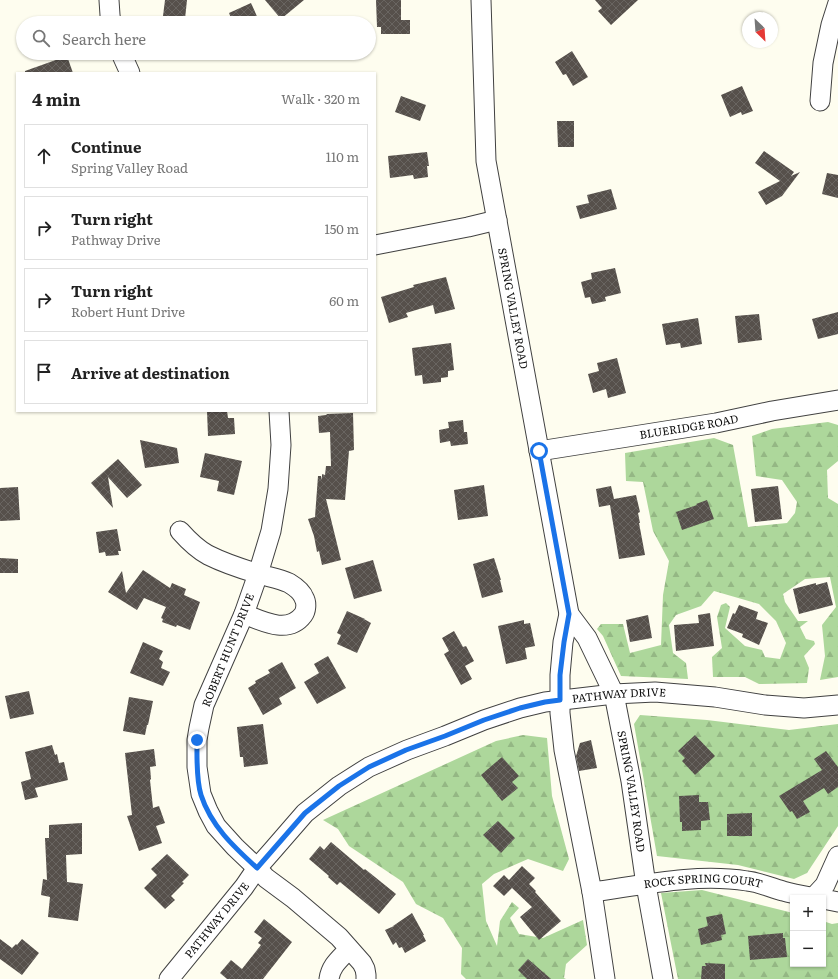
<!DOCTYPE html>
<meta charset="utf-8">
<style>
:root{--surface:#fff;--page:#f6f6f6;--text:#222;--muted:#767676;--line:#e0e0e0}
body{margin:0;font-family:Literata,serif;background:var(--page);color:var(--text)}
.controls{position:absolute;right:12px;bottom:12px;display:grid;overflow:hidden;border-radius:0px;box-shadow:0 1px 3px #0004}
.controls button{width:36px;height:36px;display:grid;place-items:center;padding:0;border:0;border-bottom:1px solid var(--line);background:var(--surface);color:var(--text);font:20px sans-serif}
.compass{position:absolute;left:742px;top:12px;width:36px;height:36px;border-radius:50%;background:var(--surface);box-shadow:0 1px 3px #0004;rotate:155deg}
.stop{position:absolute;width:12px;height:12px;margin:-9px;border:3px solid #1a73e8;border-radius:50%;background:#fff}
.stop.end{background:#1a73e8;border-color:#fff;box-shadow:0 1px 4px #0008}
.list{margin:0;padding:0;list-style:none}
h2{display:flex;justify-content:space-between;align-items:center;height:52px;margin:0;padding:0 16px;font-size:17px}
h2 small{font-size:13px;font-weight:400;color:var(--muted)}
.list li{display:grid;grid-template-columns:26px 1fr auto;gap:12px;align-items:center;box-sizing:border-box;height:64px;margin:0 8px 8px;padding:0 8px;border:1px solid var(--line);border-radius:0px}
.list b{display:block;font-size:15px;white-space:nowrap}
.list p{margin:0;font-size:13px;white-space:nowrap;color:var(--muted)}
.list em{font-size:13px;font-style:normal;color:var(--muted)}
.icon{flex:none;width:22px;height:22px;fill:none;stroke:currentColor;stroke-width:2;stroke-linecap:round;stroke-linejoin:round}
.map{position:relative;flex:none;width:838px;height:979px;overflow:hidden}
.search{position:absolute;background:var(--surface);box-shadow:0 1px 3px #0004;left:16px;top:16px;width:360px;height:44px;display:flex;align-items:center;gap:10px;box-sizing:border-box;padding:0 14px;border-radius:22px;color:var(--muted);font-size:15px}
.panel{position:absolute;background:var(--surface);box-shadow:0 1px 3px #0004;left:16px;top:72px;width:360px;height:340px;border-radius:0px}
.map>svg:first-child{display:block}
.forest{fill:url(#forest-firs)}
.building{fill:url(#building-cross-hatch)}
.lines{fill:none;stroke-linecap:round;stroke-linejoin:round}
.minor-casing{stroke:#414141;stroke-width:21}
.minor{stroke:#fff;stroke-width:19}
.route{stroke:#1a73e8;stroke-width:5}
.labels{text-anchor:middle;stroke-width:4;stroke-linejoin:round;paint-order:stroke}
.street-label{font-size:11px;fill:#0e0e0e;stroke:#fff}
</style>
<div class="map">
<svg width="838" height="979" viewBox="0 0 838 979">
<defs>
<pattern id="forest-firs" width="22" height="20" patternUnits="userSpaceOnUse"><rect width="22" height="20" fill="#add79b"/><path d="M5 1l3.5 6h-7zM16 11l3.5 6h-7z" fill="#94b784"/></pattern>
<pattern id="building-cross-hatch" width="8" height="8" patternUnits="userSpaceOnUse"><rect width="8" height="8" fill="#56504b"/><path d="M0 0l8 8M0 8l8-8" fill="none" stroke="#696561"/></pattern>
</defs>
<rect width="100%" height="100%" fill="#fefdef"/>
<!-- forest -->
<g class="forest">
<path d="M828,422l10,3v36l-11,9 1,28 10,6v173l-18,3 5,-24 -3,-31 14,-18 -6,-30 -25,2 -22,15 2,8 13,19h10l-8,6 6,12 8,2 1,3 -11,12 5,12 -2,15 -48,1 -14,-7h-32l-1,-20 10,-9 -5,-31 4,-12 5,-2 4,4 -5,21 20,18 17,4 3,7 15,2 6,-16 -10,-22 -17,-17 -45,-13 -13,15 -25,9 -7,10 4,28 13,10 2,16 -67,-3 -18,-40 -6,-7 4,-5h22l7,29 31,-8 2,-50 6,-34 -16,-30 -10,-49 -17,-1 -1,-28 89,-15 19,7 15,82 39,-4 8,-10 2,-11 -15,-22 -26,-4 -4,-40 20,-7z"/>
<path d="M640,715l67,5 82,10 49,-6v102l-31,47 -13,6 -56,-14 -81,-9 -23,-132z"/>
<path d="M523,735l24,3 5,58 17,63 -6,12 -35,-12 -34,15 -12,10 4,37 11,25 3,-25 12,-19 7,6 -9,10 9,16 24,4 40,-18 4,25 -21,19 -2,14 2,1h-100l-5,-5 1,-26 -19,-30 -27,-14 -13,-22 -54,-36 -11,-17 -15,-9 173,-79z"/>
<path d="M702,890l91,23v51h30v-43l9,3 6,-1v56h-160l-17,-86z"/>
</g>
<!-- building -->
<g class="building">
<path d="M165,0h22l-2,19 -22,-3z"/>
<path d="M265,0h39l-23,19z"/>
<path d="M376,0h25v20h9v14h-29v-7h-4z"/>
<path d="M595,0h43l-27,25 -13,-14 4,-3z"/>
<path d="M251,3l9,20h-27l-4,-10z"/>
<path d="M572,51l16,26 -15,9 -7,-12 -3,1 -8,-13z"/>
<path d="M67,56l6,17h-48v-2z"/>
<path d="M742,86l11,25 -11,4 -1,-3 -11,5 -9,-22z"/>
<path d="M401,96l25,9 -6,16 -25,-9z"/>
<path d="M557,121h17v26h-16z"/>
<path d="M764,151l30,21 -3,4 9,-4 -18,24 -16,9 -8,-13 22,-11 -25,-18z"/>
<path d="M427,152l2,14h-2l1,11 -14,2 -1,-4 -23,3 -2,-22z"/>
<path d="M827,173l11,2v23l-16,-4z"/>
<path d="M611,189l6,20 -37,10 -4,-13 13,-3 -2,-8z"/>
<path d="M615,268l6,25 -16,4 1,4 -14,3 -2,-7 -5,1 -4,-16 11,-3 -1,-6z"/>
<path d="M446,277l9,32 -20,5 -2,-9 -27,8 2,4 -19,6 -8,-26 33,-10 -1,-2z"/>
<path d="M838,312v22l-20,5 -6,-20z"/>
<path d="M759,314l3,26 -24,3 -3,-27z"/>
<path d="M698,318l4,26 -21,4 -1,-5 -14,2 -4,-21z"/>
<path d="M451,343l3,27 -6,1v6l-7,1v4l-18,2 -1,-9 -7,1 -3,-28z"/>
<path d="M617,358l9,35 -18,5 -2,-9 -13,4 -5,-19 11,-3 -2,-8z"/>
<path d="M207,411h20l1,7h6l1,16 -27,2z"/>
<path d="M353,413l1,37 -5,1 -4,49 -19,-1 15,61 -19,5 -3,-14 -2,1 -3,-16 -6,-17 7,-2 3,-41h3l1,4v-6l3,1 1,-9h5l-1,-34 -11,1 -1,-17 8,-1 1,-1z"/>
<path d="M463,420l1,12h3l1,12 -17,2 -1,-5 -10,2 -1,-13 10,-2 -1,-6z"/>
<path d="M140,440l37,8 2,15 -34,5z"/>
<path d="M205,453l37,8 -8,34 -17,-4 2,-10 -19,-4z"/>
<path d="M118,459l24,26 -15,13 -19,-21 5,31 -22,-25z"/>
<path d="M484,485l4,31 -30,4 -4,-30z"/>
<path d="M611,486l3,13 22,-4 4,17 -2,1 2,10h-1l6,32 -26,4 -9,-54 -11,2 -3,-18z"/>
<path d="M778,486l4,33 -27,3 -4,-33z"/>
<path d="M18,487l2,33 -20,1v-33z"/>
<path d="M707,500l7,19 -32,11 -6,-18 21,-7 -1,-1z"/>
<path d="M117,529l4,22h-3l1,4 -13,1 -1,-4 -6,1 -3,-21z"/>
<path d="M0,558l18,1v14h-18z"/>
<path d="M494,558l7,22h-1l3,12 -21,6 -9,-34z"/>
<path d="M373,560l9,31 -28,8 -9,-31z"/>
<path d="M143,570l27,18 2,-5 14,6 -2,6 16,7 -10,28 -13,-5 -1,2 -14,-5 1,-3 -2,-1 5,-11 -22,-9 -7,12 -29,-18 14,-21 4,22z"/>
<path d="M827,582l6,23 -34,9 -6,-25 23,-6v2z"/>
<path d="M739,605l19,7 -2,7 12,4 -9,22 -17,-8 1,-3 -16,-6 6,-15 2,1z"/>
<path d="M347,611l18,8h-1l7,4 -14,30 -20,-9 4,-9 -4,-2z"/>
<path d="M710,613l4,33 -38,5 -2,-26 25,-2 -1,-8z"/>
<path d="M648,615l4,23 -22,4 -4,-22z"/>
<path d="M524,620v4l6,-1 5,23 -10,2 2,11 -21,5 -8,-38z"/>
<path d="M454,631l9,16 3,-1 8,15 -9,5 7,13 -11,6 -17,-31 5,-3 -7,-13z"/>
<path d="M143,642l20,9 -4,8 4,3 -2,6 9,4 -7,14 -33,-13z"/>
<path d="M328,656l18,32 -29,16 -13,-22 15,-9 -5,-9z"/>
<path d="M282,662l14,26 -17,10 3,6 -19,11 -15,-27 8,-5 -1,-2 15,-8 -2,-3z"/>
<path d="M29,691l5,23 -24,5 -5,-23z"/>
<path d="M129,697l24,4 -5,24h-1l-2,10 -22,-4z"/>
<path d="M263,724l5,40 -24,3 -1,-10h-3l-3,-30z"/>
<path d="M695,735l20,21 -20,19 -13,-14 3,-3 -7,-7z"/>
<path d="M591,740l6,28 -18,3 -3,-15 4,-13z"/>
<path d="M52,745l3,10 2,-1 2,9 5,-1 4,18 -33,8 3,9 -13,3 -4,-18 10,-3 -6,-27z"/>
<path d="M154,749l2,17 -6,1 1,12 -1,1 3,28 6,-2 6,17 -9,3 6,17 -23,8 -12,-35 5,-1 -7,-62z"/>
<path d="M826,751l12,16v20l-10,7 -4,-6 -21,13 7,11 -13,7 -5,-8 -2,1 -11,-16 43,-26 -8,-11z"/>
<path d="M502,757l17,19 -7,6 6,6 -16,13 -21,-26z"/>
<path d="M699,795v7h9l2,18 -9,1v9l-19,1v-9h-2l-1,-26z"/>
<path d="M752,813v23h-25v-22z"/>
<path d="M498,821l17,17 -14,15 -18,-18z"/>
<path d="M82,823v31l-16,1 1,27 16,2 -5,37 -30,-4 2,-20 -9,-2 2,-16 4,1 -2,-42h4v-13z"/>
<path d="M331,842l33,28 1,-1 31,25 -17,20 -39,-32 -3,3 -9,-8 1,-1 -20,-17 11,-13 4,4z"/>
<path d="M167,854l22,21 -7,7 2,1 -13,13 4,4 -10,9 -21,-21 13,-13 -6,-6z"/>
<path d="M522,866l13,12 -6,6 7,7 -1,1 26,29 -22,19 -19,-23 12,-10 -20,-19 -8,8 -11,-10 11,-11 5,5z"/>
<path d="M412,913l12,22h-1l3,6 -21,12 -3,-6 -3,1 -3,-6 -3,3 -8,-15 9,-4h-1z"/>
<path d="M722,914l4,20 -5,1 1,5 -21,5 -3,-16 10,-3 -2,-9z"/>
<path d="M264,919l28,23 -29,37h-36l-7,-6 11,-13 11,9 19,-24 -3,-2 4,-5 -8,-6z"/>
<path d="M783,933v5h2l2,19 -37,3 -2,-24z"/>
<path d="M0,939l12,9 4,-4 1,1 5,-6 17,14 -17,22 -22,-16z"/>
<path d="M528,959l23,20h-24l-9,-9z"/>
<path d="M705,963l20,1v15h-24l1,-13h4z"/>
</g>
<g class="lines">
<!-- minor casing -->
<g class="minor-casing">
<g id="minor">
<path d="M109,0l1,15 1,8"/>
<path id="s1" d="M481,0l5,161 83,453 -6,28 -3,33v38l4,37 28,142 13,87"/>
<path d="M121,53l9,20"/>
<path d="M820,101l3,-38 8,-38 7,-22"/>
<path d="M375,245l93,-18 29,-7"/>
<path d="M279,411l2,34 -3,44 -7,42 -13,43 -14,40 -40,91 -5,23 -2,12v27l4,27 7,17 8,15 19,21 22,21 9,10 27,20 46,39 23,26 3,6 1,6v4"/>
<path id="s2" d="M539,451l177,-28 56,-12 66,-11"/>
<path d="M180,531c8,9 17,18 28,24 16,8 34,14 51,19 10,3 21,5 30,9 5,3 13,9 15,15 3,5 2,13 -1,17 -15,20 -41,6 -59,-1"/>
<path id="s3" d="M569,614l18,24 27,56 17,87 15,104 17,94"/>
<path id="s4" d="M592,892c51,-7 104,-19 155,-11 12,1 24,7 36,10 10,3 22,5 33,7"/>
<path d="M813,898l12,-13 13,-29"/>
<path d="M823,899l15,3"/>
<path id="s5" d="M169,979l75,-92 13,-19 15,-17 33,-38 34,-27 30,-19 38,-17 38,-14 39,-16 36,-12 25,-6 69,-8 41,-2 60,5 50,8 39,3 34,-3"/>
<path d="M329,979c2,-14 11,-20 20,-30"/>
</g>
</g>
<!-- minor -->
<use href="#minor" class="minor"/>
</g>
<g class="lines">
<!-- route -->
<path class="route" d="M197,740c0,17 -1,39 4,55 10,31 33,52 56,73l48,-55 34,-27 30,-19 37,-17 39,-14 39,-16 36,-12 25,-6 15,-2v-25l4,-33 5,-28 -30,-163"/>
</g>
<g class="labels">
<!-- street labels -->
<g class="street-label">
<text dy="4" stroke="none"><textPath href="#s1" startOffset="311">SPRING VALLEY ROAD</textPath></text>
<text dy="4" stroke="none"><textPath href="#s2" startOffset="152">BLUERIDGE ROAD</textPath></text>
<text transform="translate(228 650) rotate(-68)" y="4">ROBERT HUNT DRIVE</text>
<text dy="4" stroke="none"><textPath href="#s5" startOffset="556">PATHWAY DRIVE</textPath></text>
<text dy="4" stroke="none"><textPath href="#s3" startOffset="191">SPRING VALLEY ROAD</textPath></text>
<text dy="4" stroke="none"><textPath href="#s4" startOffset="112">ROCK SPRING COURT</textPath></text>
<text dy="4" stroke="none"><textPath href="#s5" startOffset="76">PATHWAY DRIVE</textPath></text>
</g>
</g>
</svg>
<div class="controls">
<button>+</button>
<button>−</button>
</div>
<svg class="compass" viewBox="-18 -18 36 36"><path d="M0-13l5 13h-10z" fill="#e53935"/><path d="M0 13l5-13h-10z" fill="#767676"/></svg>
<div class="stop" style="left:539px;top:451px"></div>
<div class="stop end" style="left:197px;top:740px"></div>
<div class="search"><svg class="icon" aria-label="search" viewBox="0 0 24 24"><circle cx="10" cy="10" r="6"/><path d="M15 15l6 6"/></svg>Search here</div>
<section class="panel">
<h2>4 min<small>Walk · 320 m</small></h2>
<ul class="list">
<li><svg class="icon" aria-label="ahead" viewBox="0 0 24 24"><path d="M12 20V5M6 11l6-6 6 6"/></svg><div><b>Continue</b><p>Spring Valley Road</p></div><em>110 m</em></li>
<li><svg class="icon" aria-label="right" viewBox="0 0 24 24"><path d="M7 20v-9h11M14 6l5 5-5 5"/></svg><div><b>Turn right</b><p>Pathway Drive</p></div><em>150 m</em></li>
<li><svg class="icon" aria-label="right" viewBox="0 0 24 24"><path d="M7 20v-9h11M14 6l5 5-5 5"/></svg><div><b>Turn right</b><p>Robert Hunt Drive</p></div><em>60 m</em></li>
<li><svg class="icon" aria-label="arrive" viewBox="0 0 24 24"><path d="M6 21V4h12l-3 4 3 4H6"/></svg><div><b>Arrive at destination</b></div></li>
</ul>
</section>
</div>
